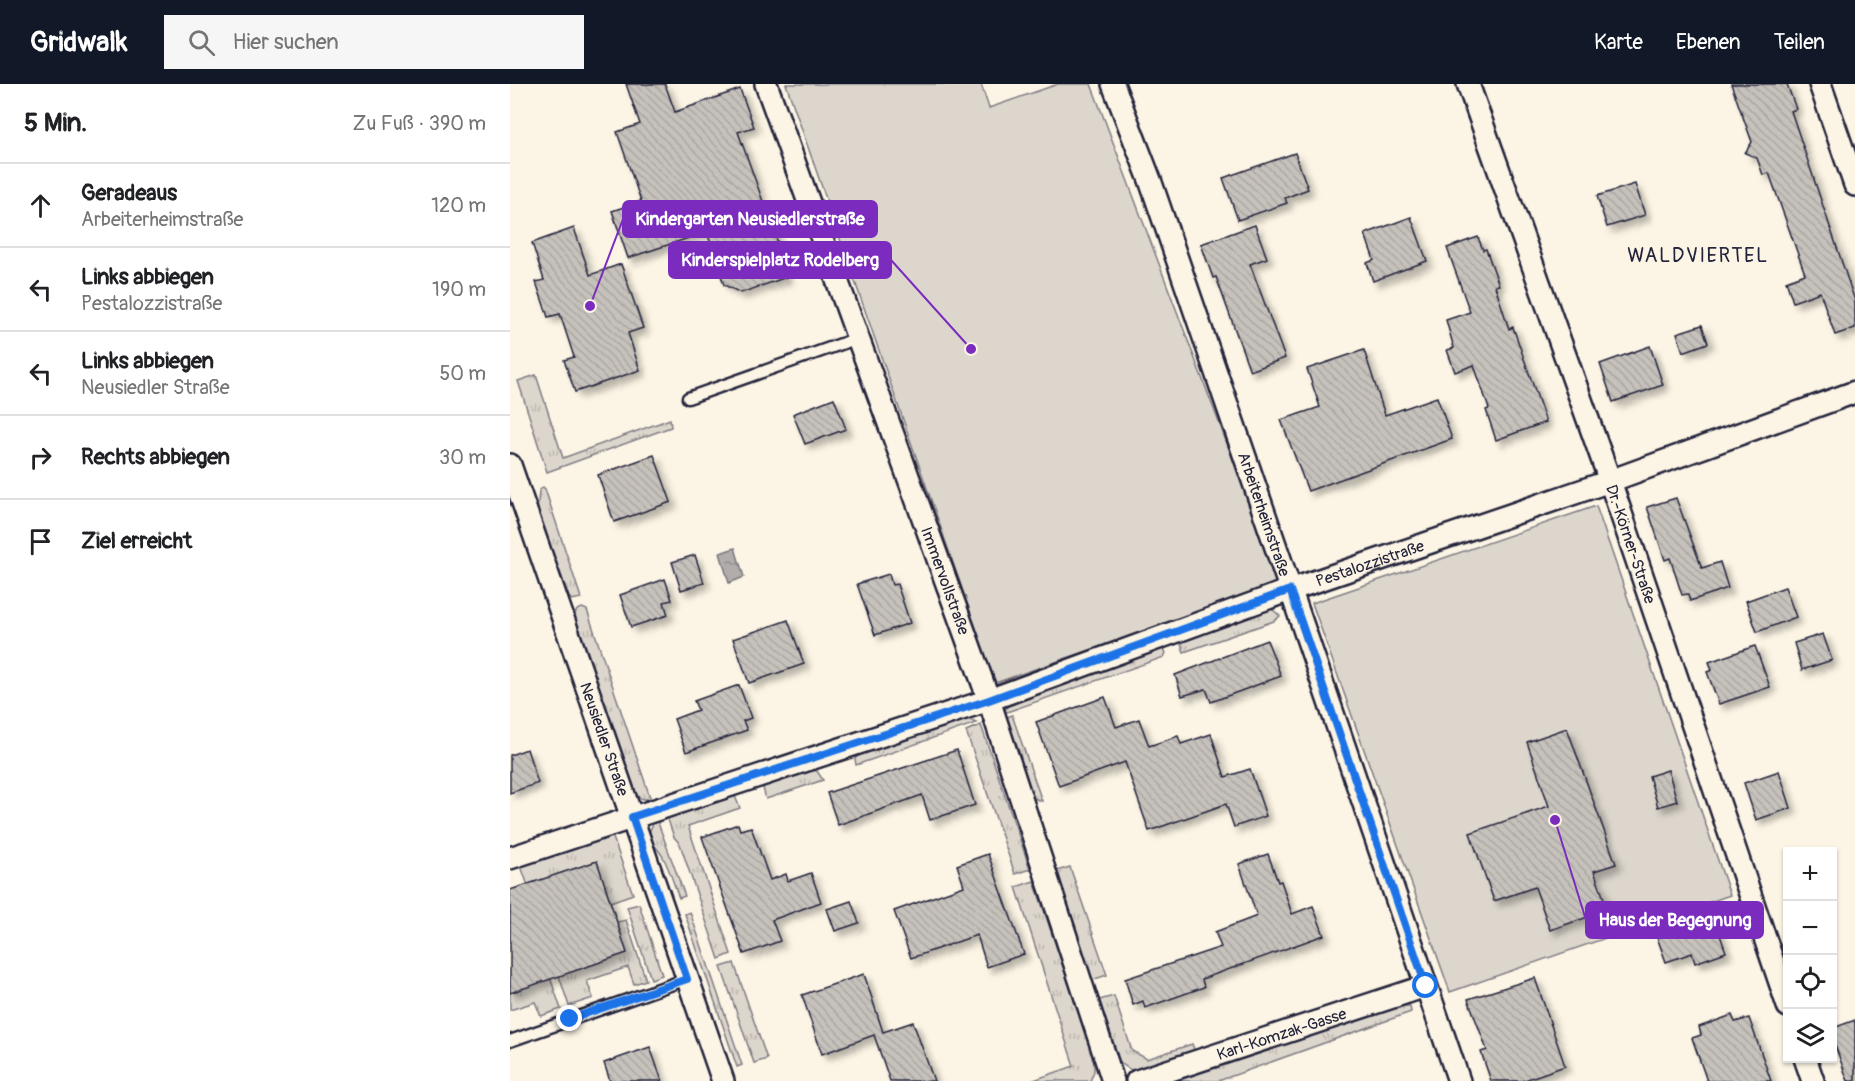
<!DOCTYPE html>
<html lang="de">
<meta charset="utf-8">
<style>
:root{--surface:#fff;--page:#f6f6f6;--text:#202124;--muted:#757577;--line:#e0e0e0;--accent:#111827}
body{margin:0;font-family:Pangolin,sans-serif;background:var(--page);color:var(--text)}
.controls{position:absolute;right:18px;bottom:18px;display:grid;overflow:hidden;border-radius:0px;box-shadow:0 2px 4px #0004}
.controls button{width:54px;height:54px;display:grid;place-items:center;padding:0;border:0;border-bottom:2px solid var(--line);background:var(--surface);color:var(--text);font:30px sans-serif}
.stop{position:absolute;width:18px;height:18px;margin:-14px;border:4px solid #1a73e8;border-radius:50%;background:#fff}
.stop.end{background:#1a73e8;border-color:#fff;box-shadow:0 2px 6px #0008}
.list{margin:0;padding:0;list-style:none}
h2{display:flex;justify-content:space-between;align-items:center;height:78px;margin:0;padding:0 24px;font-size:26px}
h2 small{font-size:20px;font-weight:400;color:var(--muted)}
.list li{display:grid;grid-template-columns:39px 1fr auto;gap:18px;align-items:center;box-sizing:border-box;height:84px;padding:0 24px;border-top:2px solid var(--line)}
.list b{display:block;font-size:22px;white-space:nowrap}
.list p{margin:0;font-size:20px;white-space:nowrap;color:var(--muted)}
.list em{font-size:20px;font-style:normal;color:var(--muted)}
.icon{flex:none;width:33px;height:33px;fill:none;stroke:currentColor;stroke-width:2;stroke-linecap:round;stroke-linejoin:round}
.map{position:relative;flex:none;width:1345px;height:997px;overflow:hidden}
header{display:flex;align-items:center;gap:36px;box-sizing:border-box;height:84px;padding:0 30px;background:var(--accent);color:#fff}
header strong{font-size:28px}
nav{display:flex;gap:33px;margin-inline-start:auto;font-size:21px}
.search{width:420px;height:54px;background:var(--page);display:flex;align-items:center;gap:15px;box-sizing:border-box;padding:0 21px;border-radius:0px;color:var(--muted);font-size:22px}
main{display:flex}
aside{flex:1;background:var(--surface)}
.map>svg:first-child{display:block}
.grass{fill:url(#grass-tufts);stroke:#7f7c84;stroke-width:1.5}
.park{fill:#dcd6cc;stroke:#7f7c84;stroke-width:1.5}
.water{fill:url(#water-ripples);stroke:#78757e;stroke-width:1.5}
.building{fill:url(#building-back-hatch);stroke:#22223b;stroke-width:1.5;filter:url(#shadow)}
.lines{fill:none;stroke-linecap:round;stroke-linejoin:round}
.lane-casing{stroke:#22223b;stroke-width:15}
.street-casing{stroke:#22223b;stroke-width:26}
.lane{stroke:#fcf5e5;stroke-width:10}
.street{stroke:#fcf5e5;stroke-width:21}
.route{stroke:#1a73e8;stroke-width:8}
.labels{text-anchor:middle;stroke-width:4.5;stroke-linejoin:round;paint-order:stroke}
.street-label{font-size:16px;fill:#22223b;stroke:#fcf5e5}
.quarter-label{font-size:20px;letter-spacing:1.5px;fill:#22223b;stroke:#fcf5e5}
.leader{fill:none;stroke:#7b2cbf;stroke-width:2}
.callout-dot{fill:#7b2cbf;stroke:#fcf5e5;stroke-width:2}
.callout{fill:#7b2cbf;stroke:#7b2cbf;stroke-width:2}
.callout-label{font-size:18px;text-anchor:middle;font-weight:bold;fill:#fff}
</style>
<header>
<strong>Gridwalk</strong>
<div class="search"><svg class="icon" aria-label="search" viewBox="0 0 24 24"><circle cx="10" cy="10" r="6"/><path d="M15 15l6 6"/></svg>Hier suchen</div>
<nav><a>Karte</a><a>Ebenen</a><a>Teilen</a></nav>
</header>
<main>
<aside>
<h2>5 Min.<small>Zu Fuß · 390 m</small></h2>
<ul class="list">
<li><svg class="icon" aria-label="ahead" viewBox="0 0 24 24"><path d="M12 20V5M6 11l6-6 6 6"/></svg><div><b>Geradeaus</b><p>Arbeiterheimstraße</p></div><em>120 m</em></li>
<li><svg class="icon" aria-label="left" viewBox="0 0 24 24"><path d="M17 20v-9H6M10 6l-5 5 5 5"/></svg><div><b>Links abbiegen</b><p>Pestalozzistraße</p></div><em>190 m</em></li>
<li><svg class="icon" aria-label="left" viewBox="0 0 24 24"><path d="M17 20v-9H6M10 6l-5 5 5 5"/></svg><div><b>Links abbiegen</b><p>Neusiedler Straße</p></div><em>50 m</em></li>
<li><svg class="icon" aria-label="right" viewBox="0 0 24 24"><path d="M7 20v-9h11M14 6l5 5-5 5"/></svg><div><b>Rechts abbiegen</b></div><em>30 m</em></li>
<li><svg class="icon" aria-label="arrive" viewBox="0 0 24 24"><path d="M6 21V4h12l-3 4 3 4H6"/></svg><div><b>Ziel erreicht</b></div></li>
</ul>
</aside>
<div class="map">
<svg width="1345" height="997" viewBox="0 0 1345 997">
<defs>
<pattern id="grass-tufts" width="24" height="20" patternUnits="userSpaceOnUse" patternTransform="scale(1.5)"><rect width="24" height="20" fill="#dcd6cc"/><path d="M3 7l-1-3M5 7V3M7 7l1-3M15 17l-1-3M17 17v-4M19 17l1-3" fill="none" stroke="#bcb7b0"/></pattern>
<pattern id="water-ripples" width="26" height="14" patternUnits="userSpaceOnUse" patternTransform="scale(1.5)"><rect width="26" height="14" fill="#b2adab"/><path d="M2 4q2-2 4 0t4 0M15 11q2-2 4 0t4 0" fill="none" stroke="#908c8c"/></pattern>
<pattern id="building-back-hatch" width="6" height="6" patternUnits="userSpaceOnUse" patternTransform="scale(1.5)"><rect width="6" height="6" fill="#c6c1bb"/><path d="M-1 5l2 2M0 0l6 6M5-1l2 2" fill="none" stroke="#aaa6a2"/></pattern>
<filter id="shadow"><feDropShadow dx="5.5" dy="5.5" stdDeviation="3" flood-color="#0004"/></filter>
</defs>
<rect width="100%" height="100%" fill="#fcf5e5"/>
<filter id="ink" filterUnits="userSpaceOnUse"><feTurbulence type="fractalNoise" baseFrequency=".0167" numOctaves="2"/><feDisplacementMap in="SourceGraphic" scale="12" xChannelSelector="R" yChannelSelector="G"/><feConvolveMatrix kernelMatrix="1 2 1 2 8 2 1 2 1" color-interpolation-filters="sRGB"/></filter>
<g filter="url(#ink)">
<!-- grass -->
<g class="grass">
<path d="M26,291l27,83 107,-39 1,8 -124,45 -29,-91z"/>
<path d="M33,403l2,2 36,109 -9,2 -3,-3 -32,-85 2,-21z"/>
<path d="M72,524l5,2 64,190 -12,-2 -5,-6 -59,-170v-8l2,-4z"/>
<path d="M762,525l8,7 -6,5 -90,31 -5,-14 81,-27z"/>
<path d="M653,563l3,6 -2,4 -160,56 6,-13z"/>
<path d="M502,631l30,86 -12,-4 -28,-78z"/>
<path d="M454,633l12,6 -120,42 -1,-6 8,-10z"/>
<path d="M471,641l49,144 -15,5 -49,-143z"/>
<path d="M299,686l8,1 6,9 -57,19 -3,-11 6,-5z"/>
<path d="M224,710l6,14 -52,18 43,128 -12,5 -39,-115 -6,-7 -7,-20z"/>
<path d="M147,736l28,76 -6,2c-5,-13 -9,-28 -16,-41 -8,-14 -23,-20 -6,-37z"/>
<path d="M101,748l22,62 -91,32 -22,-63z"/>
<path d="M560,783l37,108 -15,5 -6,-2 -36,-105z"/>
<path d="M524,797l60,177v13l-4,10h-59l43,-15 -58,-179z"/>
<path d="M129,820l23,71 -11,4 -24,-72z"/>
<path d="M180,828l52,153 -5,2 -52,-153z"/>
<path d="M116,836l20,60 -12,4 -6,-17 -41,14 6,17 -24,8 -23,-69z"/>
<path d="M30,864l21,61 -20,7 -6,-14 -25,8v-17z"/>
<path d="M224,879l33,96 -13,4 -33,-96z"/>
<path d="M604,912l18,55 15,8 45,-15 4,10 -60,18c-27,-9 -31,-39 -39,-64l2,-8z"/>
<path d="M890,922h10l1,6 -193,69h-50l198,-68z"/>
</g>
<!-- park -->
<g class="park">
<path d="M276,0h195l8,24 69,-24h33l189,500 -285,99z"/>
<path d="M1086,422l134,389 -280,97 -138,-389z"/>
</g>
<!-- water -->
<path class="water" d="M225,464l9,29 -15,6 -9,-30z"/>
<!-- building -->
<g class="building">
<path d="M116,0h39l10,28 65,-23 14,38 -16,5 41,114 6,17 -3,1 5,13 -46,16 -17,-8 -17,-53 -79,26 -16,-47 29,-10 -24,-69 23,-8z"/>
<path d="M1221,0h56l9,25 -5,2 64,190v27l-20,7 -15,-43 -27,10 -7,-21 19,-7 -36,-101 -6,2 -6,-17 -12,-5 7,-11z"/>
<path d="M785,69l13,36 -23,9 2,5 -49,17 -15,-42z"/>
<path d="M1125,100l10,31 -38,12 -10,-31z"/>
<path d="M901,133l16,44 -54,20 -6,-18 7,-3 -9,-26z"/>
<path d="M745,141l12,33 -17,6 35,94 -35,13 -34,-94 -3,1 -12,-34z"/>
<path d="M64,144l16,47 31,-11 22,64 -15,5 12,37 -65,22 -11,-32 10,-3 -14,-43 -12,3 -12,-35 8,-2 -12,-37z"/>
<path d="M968,153l5,13 3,-1 13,36 -4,1 14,43 4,-2 33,95 -50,18 -10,-30 3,-1 -15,-44 -19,7 -8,-22 7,-2 -8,-28 24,-8 -23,-64z"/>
<path d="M1192,241l6,18 -25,9 -6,-19z"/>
<path d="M1140,262l13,39 -50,17 -13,-38z"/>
<path d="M854,266l21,65 52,-18 15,42 -144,52 -27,-71 39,-13 -13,-38z"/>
<path d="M324,314l12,31 -41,15 -12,-30z"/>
<path d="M144,371l17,47 -57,20 -16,-47z"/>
<path d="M1166,414l26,70 18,-6 8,26 -38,13 -2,-7 -6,1 -12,-37 -5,2 -18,-53z"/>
<path d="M185,471l9,28 -23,7 -9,-28z"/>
<path d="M379,490l3,11 5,-1 13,39 -35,12 -18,-51z"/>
<path d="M155,495l7,21 -8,2 4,13 -37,12 -11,-32z"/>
<path d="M1275,503l11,30 -39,15 -11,-31z"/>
<path d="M278,536l16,44 -55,19 -16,-44z"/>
<path d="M1313,550l9,26 -30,10 -8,-27z"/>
<path d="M757,556l14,36 -70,26 -5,-13 -24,7 -7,-21z"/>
<path d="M1245,562l15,41 -51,17 -12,-32 5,-2 -3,-8z"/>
<path d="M229,601l12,33 -8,3 4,9 -61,22 -12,-33 24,-9 -4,-9z"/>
<path d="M595,613l11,30 23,-8 10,27 29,-10 3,8 30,-10 14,43 25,-8 16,47 -32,11 -8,-23 -77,27 -24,-69 -66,24 -23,-64z"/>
<path d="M1057,644l49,136 -22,7 14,39 -58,20 -15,-43 -41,14 -24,-68 79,-27 -22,-64z"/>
<path d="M17,665l11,34 -28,10v-38z"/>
<path d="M447,666l18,55 -45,15 -8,-25 -84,30 -11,-32z"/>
<path d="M1158,686l9,31 -19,6 -9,-31z"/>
<path d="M1269,687l12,37 -35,12 -12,-37z"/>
<path d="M228,740l2,6 11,-3 19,53 16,-6 2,7 23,-8 10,29 -49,18 8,21 -36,13 -42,-117z"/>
<path d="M478,770l36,100 -37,13 -10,-32 -66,23 -17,-47 70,-25 -7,-21z"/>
<path d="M758,770l10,28 3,-1 11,33 21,-8 11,29 -122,44 2,8 -59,21 -2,-7 -10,4 -8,-26 96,-32 -6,-15 42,-16 -18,-52z"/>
<path d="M87,777l30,92 -117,40v-103z"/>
<path d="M341,817l8,22 -24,8 -8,-22z"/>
<path d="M1204,834l12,34 -31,11 -3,-10 -26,9 -12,-33 21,-7 3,9z"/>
<path d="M354,890l19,58 30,-10 21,59h-44l-16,-46 -52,19 -20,-59z"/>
<path d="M1025,894l30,88 -43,15h-31l-10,-29 6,-2 -19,-51z"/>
<path d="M1222,931l3,7 14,-4 22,63h-64l-15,-43 9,-3 -2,-8z"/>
<path d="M1345,936v61h-7l-15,-41v-12z"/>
<path d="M140,963l12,34h-52l-6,-18z"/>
</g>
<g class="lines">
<!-- lane casing -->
<g class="lane-casing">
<g id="lane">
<path d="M178,314l170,-60"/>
<path d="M0,957l177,-62"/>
</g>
</g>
<!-- street casing -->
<g class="street-casing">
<g id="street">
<path id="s1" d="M256,0l223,616 124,381"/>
<path id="s2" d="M603,0l37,96 309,901"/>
<path id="s3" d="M958,0l142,397 178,525"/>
<path d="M1310,0l35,101"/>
<path id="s4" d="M0,381l213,616"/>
<path id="s5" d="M0,774l479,-158 301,-110 320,-109 245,-89"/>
<path d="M1295,974l8,23"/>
<path id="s6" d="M627,997l289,-95"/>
</g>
</g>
<!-- lane -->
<use href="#lane" class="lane"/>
<!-- street -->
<use href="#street" class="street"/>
</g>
</g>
<g class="lines" filter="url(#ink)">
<!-- route -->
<path class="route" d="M60,935l117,-40 -55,-162 357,-117 301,-110 136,396"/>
</g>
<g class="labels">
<!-- street labels -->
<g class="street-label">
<text dy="6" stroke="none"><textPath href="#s2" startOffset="456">Arbeiterheimstraße</textPath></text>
<text dy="6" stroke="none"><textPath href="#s3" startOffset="488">Dr.-Körner-Straße</textPath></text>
<text dy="6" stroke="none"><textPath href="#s5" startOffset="909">Pestalozzistraße</textPath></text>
<text dy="6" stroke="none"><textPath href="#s1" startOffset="528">Immervollstraße</textPath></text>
<text dy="6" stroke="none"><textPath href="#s4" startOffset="290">Neusiedler Straße</textPath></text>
<text dy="6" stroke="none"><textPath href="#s6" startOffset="152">Karl-Komzak-Gasse</textPath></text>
</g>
<!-- quarter labels -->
<g class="quarter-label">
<text x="1188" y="178">WALDVIERTEL</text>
</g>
</g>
<!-- callouts -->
<path class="leader" d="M80 222L113 135M461 265L381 176M1045 736L1076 836"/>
<g class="callout-dot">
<circle cx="80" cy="222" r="6"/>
<circle cx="461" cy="265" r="6"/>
<circle cx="1045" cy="736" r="6"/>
</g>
<g class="callout">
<rect x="113" y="117" width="254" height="36" rx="6"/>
<rect x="159" y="158" width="222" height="36" rx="6"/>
<rect x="1076" y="818" width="177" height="36" rx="6"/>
</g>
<g class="callout-label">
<text x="240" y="141">Kindergarten Neusiedlerstraße</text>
<text x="270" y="182">Kinderspielplatz Rodelberg</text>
<text x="1165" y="842">Haus der Begegnung</text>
</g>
</svg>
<div class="controls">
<button>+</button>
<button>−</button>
<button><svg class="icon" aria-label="locate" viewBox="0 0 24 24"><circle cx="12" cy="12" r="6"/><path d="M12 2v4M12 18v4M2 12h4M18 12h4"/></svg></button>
<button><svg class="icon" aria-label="layers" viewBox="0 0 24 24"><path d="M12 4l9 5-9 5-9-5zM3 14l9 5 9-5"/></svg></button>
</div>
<div class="stop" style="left:916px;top:902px"></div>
<div class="stop end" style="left:60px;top:935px"></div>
</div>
</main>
